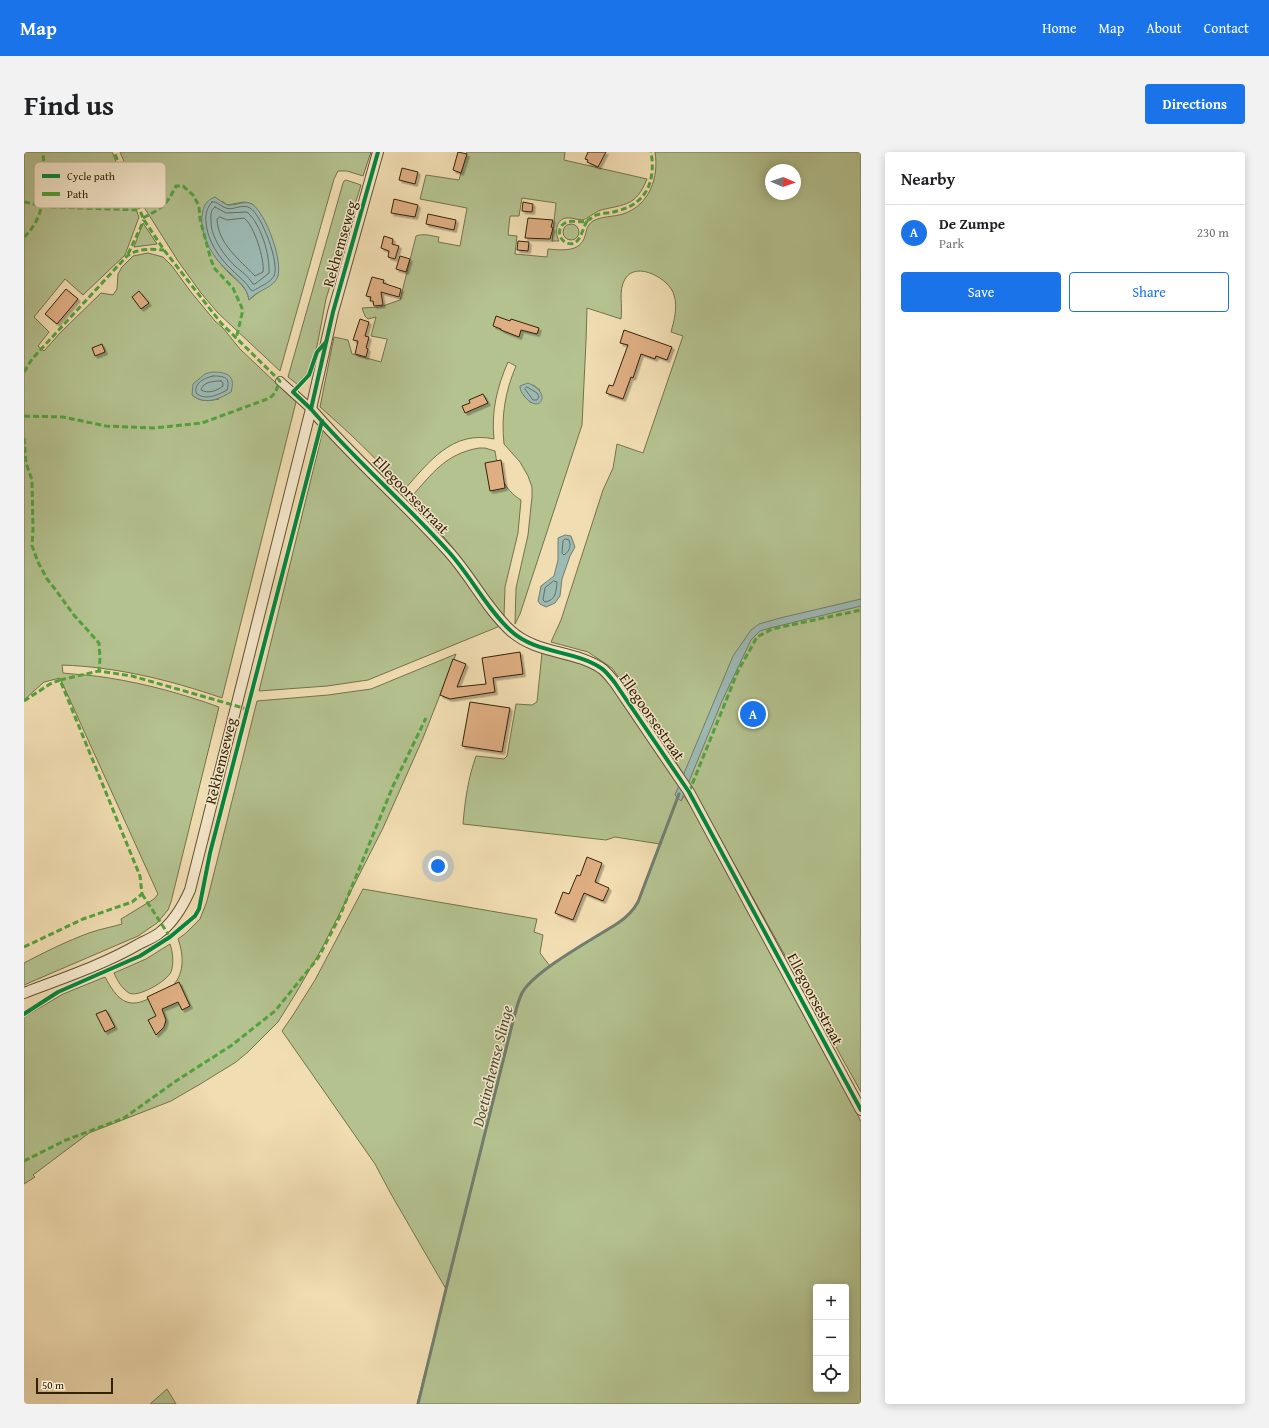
<!DOCTYPE html>
<meta charset="utf-8">
<style>
:root{--surface:#fff;--page:#f2f2f2;--text:#202124;--muted:#757577;--line:#e0e0e0;--accent:#1a73e8}
body{margin:0;font-family:"Gentium Book Plus",serif;background:var(--page);color:var(--text)}
.controls{position:absolute;right:12px;bottom:12px;display:grid;overflow:hidden;border-radius:4px;box-shadow:0 2px 10px #0003}
.controls button{width:36px;height:36px;display:grid;place-items:center;padding:0;border:0;border-bottom:1px solid var(--line);background:var(--surface);color:var(--text);font:20px sans-serif}
.compass{position:absolute;left:741px;top:12px;width:36px;height:36px;border-radius:50%;background:var(--surface);box-shadow:0 2px 10px #0003;rotate:92deg}
.scale{position:absolute;left:12px;bottom:10px;width:77px;box-sizing:border-box;padding-left:4px;border:2px solid #332207;border-top:0;font-size:11px;line-height:14px;white-space:nowrap;color:#332207;-webkit-text-stroke:3px #f6e9cd;paint-order:stroke}
.you{position:absolute;left:414px;top:714px;width:14px;height:14px;margin:-10px;border:3px solid #fff;border-radius:50%;background:#1a73e8;box-shadow:0 0 0 6px #1a73e833}
.badge{display:grid;place-items:center;width:26px;height:26px;border-radius:50%;background:var(--accent);color:#fff;font-size:13px;font-weight:700}
.pin{position:absolute;translate:-50% -50%;border:2px solid #fff;box-shadow:0 1px 4px #0006}
.list{margin:0;padding:0;list-style:none}
h2{display:flex;justify-content:space-between;align-items:center;height:52px;margin:0;padding:0 16px;font-size:17px}
h2 small{font-size:13px;font-weight:400;color:var(--muted)}
.list li{display:grid;grid-template-columns:26px 1fr auto;gap:12px;align-items:center;box-sizing:border-box;height:56px;padding:0 16px;border-top:1px solid var(--line)}
.list b{display:block;font-size:15px;white-space:nowrap}
.list p{margin:0;font-size:13px;white-space:nowrap;color:var(--muted)}
.list em{font-size:13px;font-style:normal;color:var(--muted)}
.actions{display:flex;gap:8px;padding:12px 16px}
.actions a{flex:1;padding:9px 0;border:1px solid var(--accent);border-radius:4px;text-align:center;font-size:14px;color:var(--accent)}
.actions .main{background:var(--accent);color:#fff}
.icon{flex:none;width:22px;height:22px;fill:none;stroke:currentColor;stroke-width:2;stroke-linecap:round;stroke-linejoin:round}
.map{position:relative;flex:none;width:837px;height:1252px;overflow:hidden;border-radius:4px}
header{display:flex;align-items:center;gap:24px;box-sizing:border-box;height:56px;padding:0 20px;background:var(--accent);color:#fff}
header strong{font-size:19px}
nav{display:flex;gap:22px;margin-inline-start:auto;font-size:14px}
.intro{display:flex;align-items:center;justify-content:space-between;box-sizing:border-box;height:96px;padding:0 24px}
h1{margin:0;font-size:28px}
.button{padding:10px 18px;border-radius:4px;background:var(--accent);color:#fff;font-size:14px;font-weight:700}
main{display:flex;gap:24px;padding:0 24px}
aside{flex:1;background:var(--surface);border-radius:4px;box-shadow:0 2px 10px #0003}
.map>svg:first-child{display:block}
.green{fill:#b4c290;stroke:#74724c;fill-rule:evenodd}
.water{fill:#9cbab4;stroke:#727d6f}
.lines{fill:none;stroke-linecap:round;stroke-linejoin:round}
.shore{stroke:#686e5e;stroke-width:1}
.stream{stroke:#727d6f;stroke-width:3}
.building{fill:#dfae83;stroke:#332207;filter:url(#shadow)}
.minor-casing{stroke:#625132;stroke-width:10}
.tertiary-casing{stroke:#625132;stroke-width:12}
.minor{stroke:#f6e9cd;stroke-width:8}
.tertiary{stroke:#f6e9cd;stroke-width:10}
.quiet{stroke:#52a23d;stroke-width:3;stroke-dasharray:6 3;stroke-linecap:butt}
.cycleway-casing{stroke:#f6e9cd;stroke-width:6}
.cycleway{stroke:#00873e;stroke-width:4}
.labels{text-anchor:middle;stroke-width:3;stroke-linejoin:round;paint-order:stroke}
.street-label{font-size:15px;fill:#332207;stroke:#f6e9cd}
.water-label{font-size:16px;font-style:italic;fill:#52503b;stroke:#f6e9cd}
.key{fill:#f6e9cd;stroke:#bcad92;stroke-width:1}
.key-label{font-size:11px;fill:#332207}
</style>
<header>
<strong>Map</strong>
<nav><a>Home</a><a>Map</a><a>About</a><a>Contact</a></nav>
</header>
<div class="intro"><h1>Find us</h1><a class="button">Directions</a></div>
<main>
<div class="map">
<svg width="837" height="1252" viewBox="0 0 837 1252">
<defs>
<filter id="shadow"><feDropShadow dx="2.5" dy="2.5" stdDeviation="0" flood-color="#0004"/></filter>
</defs>
<rect width="100%" height="100%" fill="#f1ddb2"/>
<filter id="stains"><feTurbulence type="fractalNoise" baseFrequency=".005" numOctaves="4"/><feColorMatrix values="0 0 0 0 .2 0 0 0 0 .09 0 0 0 0 .02 0 0 0 .5 -.17"/></filter>
<radialGradient id="worn" r=".72"><stop offset=".6" stop-color="#630" stop-opacity="0"/><stop offset="1" stop-color="#630" stop-opacity=".3"/></radialGradient>
<!-- green -->
<g class="green">
<path d="M0,0h88l27,65 -14,38 -42,40 -18,-16 -31,38 15,15 -11,14 6,5 16,-18 41,-40 12,2 4,-6 1,-15 4,-7 11,-11 15,-3 15,4 9,9 19,26 24,29 8,7 17,21 56,53 -74,296c-52,-18 -105,-31 -160,-33l1,8c16,2 31,2 46,5 38,6 74,16 110,29l-48,195 -3,8 -11,13 -19,13 -114,49v-22c21,-11 43,-22 65,-30 11,-4 23,-6 33,-9l-1,-5 33,-20 4,-5 -98,-216 -16,4 -20,18zM168,243l27,4c-11,2 -19,3 -27,-4z"/>
<path d="M96,0h251l-8,24 -16,-5h-9l-4,8 -54,192 -62,-58 -17,-20 -23,-32 -36,-57zM198,49l5,4 17,-3 8,2 25,54 1,18 -29,24c-2,-13 -11,-18 -20,-27 -15,-15 -26,-33 -27,-54z"/>
<path d="M443,0h98l-1,8 83,19c-11,27 -21,25 -46,31 -7,2 -13,9 -19,10 -5,0 -11,-3 -16,-2 -11,2 -11,16 -7,23h-7l4,-38 -34,-5 -3,18h-9l-2,19 9,1 -2,18 32,3 1,-8c13,1 32,4 37,-13 2,-7 2,-11 8,-15 9,-5 20,-4 30,-7 27,-9 36,-37 32,-62h206v940l-177,-318v1l-45,-70 -27,-37 -24,-16 -37,-10 10,-22 42,-130 10,-22 4,-24 26,9 40,-117 -12,-4c3,-11 7,-25 3,-37 -4,-16 -38,-35 -49,-16 -7,12 -2,26 -4,40l-34,-11 -1,33 -4,84 -62,189 -5,10 1,-36 12,-53 4,-38v-10l-4,-11 -8,-14 -16,-18c-3,-28 1,-52 12,-78l-8,-4c-11,25 -17,50 -14,77 -42,-9 -65,23 -90,51 -26,-30 -54,-57 -84,-83l14,-70 14,3 4,14 29,8 6,-22v-1l-16,-3 5,-19 -8,2 -3,-3 -3,-8 18,-1 20,-7 16,-64c8,-3 15,0 23,1l-1,5 22,4 7,-38 -47,-9 6,-24 33,5zM747,18h24v24h-24zM509,233l7,5 -9,13 -8,-8z"/>
<path d="M322,28l15,5 -35,114 -9,47 -8,25 -12,13 -9,-7 55,-194 1,-2z"/>
<path d="M119,71l14,21 -23,3z"/>
<circle cx="547" cy="80" r="8"/>
<path d="M299,278l24,22 118,123 35,51 -132,54 -41,6 -68,5z"/>
<path d="M455,296h6l10,3c3,21 8,38 26,49l-3,33 -13,54 -1,29 -7,-8 -45,-61 -41,-50c22,-24 34,-43 68,-49z"/>
<path d="M518,501l47,13 15,8 64,92 11,21 -4,8 6,6 3,-5 12,18 154,285 11,23v282h-444l29,-115 -55,-95 -16,-30 -93,-133 11,-16 22,-35 48,-91 174,30 -3,13 9,3 -3,18 10,13 68,-43c9,-6 15,-12 20,-21l22,-58 -45,-7 -9,3 -143,-16c2,-24 5,-45 13,-68l28,3 3,-3 9,-52 16,1 5,-3zM792,1135h30v102h-30z"/>
<path d="M432,502l-33,84 -40,90 -62,122 -25,43 -18,29 -30,30 -12,10 -34,21 -31,18 -82,32 -56,42 2,2 -11,7v-167l39,-23 42,-17c5,9 12,22 22,25 9,3 16,-1 24,-4 6,-3 14,-6 19,-10 15,-12 14,-33 8,-49l8,-6 14,-14 7,-18 50,-200 71,-6 43,-6z"/>
<path d="M146,792c3,8 4,20 1,28 -4,9 -33,26 -42,21 -7,-4 -12,-13 -15,-20l32,-14z"/>
<path d="M143,1237l9,15h-26z"/>
</g>
<!-- water -->
<g class="water">
<path d="M191,45c3,2 9,7 13,8 8,1 16,-5 24,-1 14,9 34,63 24,76 -6,9 -20,11 -27,20 -2,-13 -10,-18 -19,-27 -16,-14 -30,-35 -28,-57 1,-9 4,-16 13,-19z"/>
<path d="M188,220c15,0 24,3 19,20 -13,8 -27,13 -39,3l1,-11 12,-10z"/>
<path d="M504,231c25,10 12,32 -3,14 -3,-4 -5,-6 -5,-11z"/>
<path d="M541,383l6,1 4,11 -5,9 -8,23 -2,17 -5,7 -9,4 -6,-3 -2,-3 3,-15 13,-10 4,-16v-22z"/>
<path d="M837,447v7l-91,22 -10,3 -9,9 -29,61 -41,100 -6,-6 58,-139 18,-26 8,-6 21,-6z"/>
</g>
<g class="lines">
<!-- shore -->
<g class="shore">
<path d="M188,50h3c3,1 7,5 11,6 7,3 16,-5 24,0 12,7 30,56 24,68 -4,7 -15,11 -21,15l-2,-1c-5,-8 -12,-13 -19,-20 -13,-12 -25,-30 -26,-48 -1,-8 1,-14 6,-20z"/>
<path d="M191,55l11,6 21,-1c14,12 23,43 22,61l-14,11h-2c-5,-8 -11,-12 -18,-18 -11,-11 -24,-28 -24,-45 0,-5 -1,-11 4,-14z"/>
<path d="M196,65l7,3 17,-2c10,7 21,42 19,54l-8,4c-16,-17 -37,-32 -38,-57l1,-1z"/>
<path d="M189,224c11,0 18,1 14,14 -9,5 -22,11 -31,3 -2,-10 8,-15 17,-17z"/>
<path d="M197,229l2,2v3c-6,5 -15,8 -22,4 2,-8 12,-9 20,-9z"/>
<path d="M503,235l10,6 2,4 -2,3h-4l-8,-11z"/>
<path d="M542,387l3,1c2,6 1,11 -5,15l-2,-2 1,-12z"/>
<path d="M530,429l3,1c-1,10 -1,18 -12,20l-2,-2 2,-12z"/>
</g>
<!-- stream -->
<path class="stream" d="M394,1252l28,-115 66,-264c3,-10 5,-22 10,-32 13,-23 73,-55 96,-70 9,-6 15,-12 20,-21l41,-108"/>
</g>
<!-- building -->
<g class="building">
<path d="M434,0l9,2 -6,19 -8,-3z"/>
<path d="M564,0h18l-8,15 -11,-5 1,-2 -3,-1z"/>
<path d="M378,16l16,4 -3,12 -16,-4z"/>
<path d="M370,47l24,6 -3,12 -24,-4z"/>
<path d="M499,50l10,2 -1,8 -10,-1z"/>
<path d="M404,62l28,6 -2,10 -28,-6z"/>
<path d="M504,66l25,2 -2,7 2,1 -3,11 -25,-1z"/>
<path d="M360,84l9,3 -1,5 7,2 -4,13 -7,-2 1,-6 -8,-3z"/>
<path d="M494,89l11,1 -1,9 -11,-1z"/>
<path d="M376,104l10,3 -4,13 -10,-3z"/>
<path d="M348,125l12,3 -1,3 18,6 -2,8 -18,-5 2,13 -9,1 -1,-5h-3l1,-4 -5,-1z"/>
<path d="M42,137l12,10 -21,25 -12,-10z"/>
<path d="M115,139l10,12 -8,6 -9,-12z"/>
<path d="M472,164l14,5 1,-2 28,9 -2,6 -16,-4 -2,7 -18,-7v-1l-8,-3z"/>
<path d="M336,167l9,3 -4,14 4,1 -3,11 2,1 -2,8 -11,-3 3,-13 -5,-1z"/>
<path d="M600,178l48,17 -5,13 -11,-4 -1,3 -14,-5 -8,24 -2,-1 -8,22 -17,-6 3,-8 4,1 15,-41 -8,-2z"/>
<path d="M78,192l3,8 -10,4 -3,-8z"/>
<path d="M459,242l5,9 -23,10 -3,-7 8,-3 -1,-3z"/>
<path d="M477,308l4,28 -15,3 -5,-28z"/>
<path d="M496,500l3,22 -30,4 2,14 -45,7 -10,-4 13,-36 13,5 -9,23 29,-3 -4,-26z"/>
<path d="M446,550l40,6 -8,44 -40,-6z"/>
<path d="M563,705l15,6 -7,19 14,6 -6,13 -19,-8 -11,27 -18,-7 8,-21 6,2 8,-19 3,1z"/>
<path d="M155,830l11,24 -8,4 -4,-8 -16,7 4,11 -2,7 -8,8 -8,-15 8,-4 -9,-19z"/>
<path d="M82,858l9,17 -10,5 -9,-18z"/>
</g>
<g class="lines">
<!-- minor casing -->
<g class="minor-casing">
<path id="minor" d="M256,229l31,28"/>
</g>
<!-- tertiary casing -->
<g class="tertiary-casing">
<g id="tertiary">
<path d="M287,257c43,50 93,93 137,142 23,25 38,57 63,80 25,23 63,19 90,37 5,3 10,10 14,15l74,109 172,318"/>
<path d="M0,841c39,-15 79,-28 115,-49 6,-3 13,-6 19,-10 15,-11 25,-28 32,-44l121,-481 22,-97 45,-160"/>
</g>
</g>
<!-- minor -->
<use href="#minor" class="minor"/>
<!-- tertiary -->
<use href="#tertiary" class="tertiary"/>
<!-- quiet -->
<g class="quiet">
<path d="M0,50l26,5 90,3"/>
<path d="M119,66c19,-10 23,-12 33,-32h7l10,9 6,11 1,13 11,41 4,9 18,19 9,20v6l-6,25"/>
<path d="M563,69c-5,8 -7,27 -20,22 -10,-4 -10,-18 0,-21 6,-2 13,1 19,-1 4,-1 6,-4 10,-6 7,-2 15,-2 21,-4 30,-7 39,-31 34,-59"/>
<path d="M0,85c24,-22 21,-56 19,-85"/>
<path d="M104,102l16,-34"/>
<path d="M0,220l8,-13 95,-103c11,-8 24,-7 37,-6"/>
<path d="M0,264l39,1 43,9 48,2 48,-5 68,-25 5,-5 5,-12 -59,-58 -57,-73 -20,-30 -30,-68"/>
<path d="M0,286l2,25 6,17 1,49 -1,17 6,16 9,17 8,10 18,25 26,29 1,16 -1,12"/>
<path d="M0,549l26,-17 10,-4"/>
<path d="M665,640l49,-121 19,-34 15,-8 89,-19"/>
<path d="M118,742l28,43"/>
<path d="M0,795l59,-28 49,-17 10,-8 -2,-18 -80,-196 39,-9 33,5 115,33"/>
<path d="M0,1009l42,-21 58,-22 52,-37 56,-36 43,-34 43,-53 7,-13 14,-27 54,-132 33,-68"/>
</g>
<!-- cycleway casing -->
<g class="cycleway-casing">
<g id="cycleway">
<path d="M302,190l-9,10 -8,23 -16,17 18,17c43,50 93,93 137,142 23,25 38,57 63,80 25,23 63,19 90,37 5,3 10,10 14,15l74,109 172,318"/>
<path d="M287,257l22,-97 45,-160"/>
<path d="M0,862l34,-22 82,-36 30,-19 25,-21 4,-7 11,-56 112,-432"/>
</g>
</g>
<!-- cycleway -->
<use href="#cycleway" class="cycleway"/>
</g>
<g class="labels">
<!-- street labels -->
<g class="street-label">
<text transform="translate(316 92) rotate(-74)" y="5">Rekhemseweg</text>
<text transform="translate(387 343) rotate(46)" y="5">Ellegoorsestraat</text>
<text transform="translate(628 565) rotate(55)" y="5">Ellegoorsestraat</text>
<text transform="translate(197 609) rotate(-76)" y="5">Rekhemseweg</text>
<text transform="translate(791 847) rotate(62)" y="5">Ellegoorsestraat</text>
</g>
<!-- water labels -->
<g class="water-label">
<text transform="translate(468 914) rotate(-76)" y="6">Doetinchemse Slinge</text>
</g>
</g>
<!-- legend -->
<rect x="10" y="10" width="132" height="46" rx="6" class="key"/>
<rect x="18" y="22" width="18" height="4" fill="#00873e"/>
<rect x="18" y="40" width="18" height="4" fill="#52a23d"/>
<g class="key-label">
<text x="43" y="28">Cycle path</text>
<text x="43" y="46">Path</text>
</g>
<rect width="100%" height="100%" filter="url(#stains)"/>
<rect width="100%" height="100%" fill="url(#worn)"/>
</svg>
<div class="controls">
<button>+</button>
<button>−</button>
<button><svg class="icon" aria-label="locate" viewBox="0 0 24 24"><circle cx="12" cy="12" r="6"/><path d="M12 2v4M12 18v4M2 12h4M18 12h4"/></svg></button>
</div>
<svg class="compass" viewBox="-18 -18 36 36"><path d="M0-13l5 13h-10z" fill="#e53935"/><path d="M0 13l5-13h-10z" fill="#757577"/></svg>
<div class="scale">50 m</div>
<div class="you"></div>
<div class="pin badge" style="left:729px;top:562px">A</div>
</div>
<aside>
<h2>Nearby<small></small></h2>
<ul class="list">
<li><span class="badge">A</span><div><b>De Zumpe</b><p>Park</p></div><em>230 m</em></li>
</ul>
<div class="actions"><a class="main">Save</a><a>Share</a></div>
</aside>
</main>
